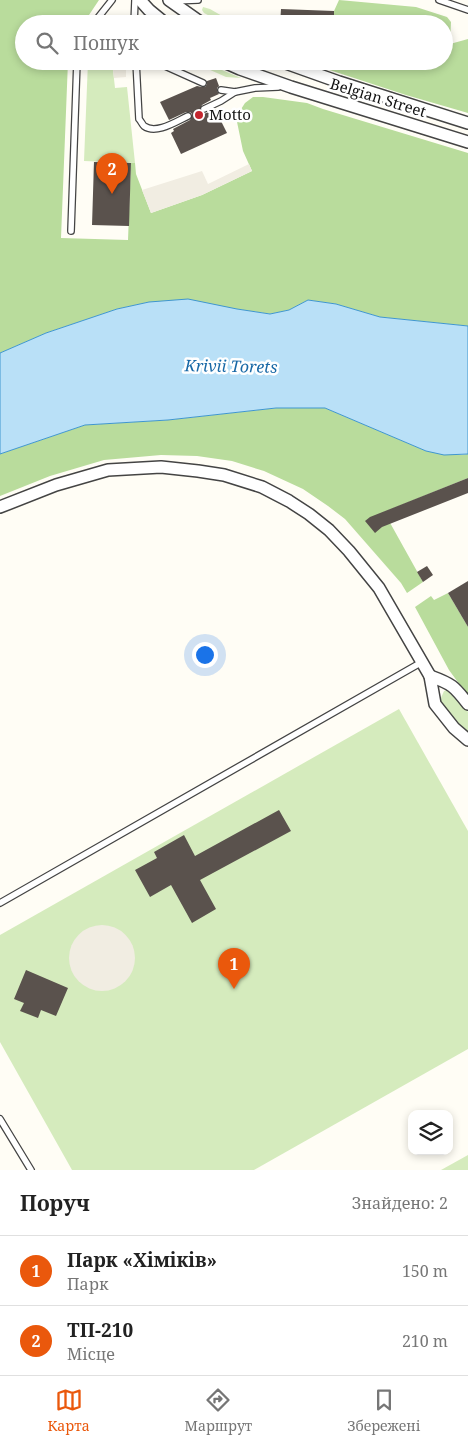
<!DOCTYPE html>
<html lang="uk">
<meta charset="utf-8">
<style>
:root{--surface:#fff;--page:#f2f2f2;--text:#222;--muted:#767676;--line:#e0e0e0;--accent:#ea580c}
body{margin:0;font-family:"Noto Serif",serif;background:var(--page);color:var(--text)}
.controls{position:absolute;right:15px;bottom:15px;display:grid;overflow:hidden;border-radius:10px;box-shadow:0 2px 8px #0003}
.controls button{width:45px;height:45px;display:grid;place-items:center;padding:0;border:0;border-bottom:1px solid var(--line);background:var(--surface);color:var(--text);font:25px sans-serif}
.you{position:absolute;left:204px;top:654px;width:18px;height:18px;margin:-12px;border:4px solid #fff;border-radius:50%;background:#1a73e8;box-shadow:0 0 0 8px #1a73e833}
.badge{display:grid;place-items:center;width:32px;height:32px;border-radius:50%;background:var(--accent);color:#fff;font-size:16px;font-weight:700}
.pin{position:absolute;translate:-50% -41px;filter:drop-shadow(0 1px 2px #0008)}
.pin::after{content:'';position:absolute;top:26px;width:18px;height:15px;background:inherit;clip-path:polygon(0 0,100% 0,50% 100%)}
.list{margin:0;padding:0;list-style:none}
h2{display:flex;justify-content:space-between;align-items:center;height:65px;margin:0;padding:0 20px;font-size:21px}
h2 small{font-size:16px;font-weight:400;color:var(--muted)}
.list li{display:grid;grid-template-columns:32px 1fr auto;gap:15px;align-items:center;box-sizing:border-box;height:70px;padding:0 20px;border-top:1px solid var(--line)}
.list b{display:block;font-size:19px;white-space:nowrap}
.list p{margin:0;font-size:16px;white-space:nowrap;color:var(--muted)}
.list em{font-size:16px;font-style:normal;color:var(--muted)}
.icon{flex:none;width:28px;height:28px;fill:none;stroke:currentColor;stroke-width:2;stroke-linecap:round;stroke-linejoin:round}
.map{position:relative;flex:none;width:468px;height:1170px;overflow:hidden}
.search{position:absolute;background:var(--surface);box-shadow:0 2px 8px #0003;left:15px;right:15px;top:15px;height:55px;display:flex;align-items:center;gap:12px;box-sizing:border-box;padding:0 18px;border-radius:28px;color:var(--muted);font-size:19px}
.sheet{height:205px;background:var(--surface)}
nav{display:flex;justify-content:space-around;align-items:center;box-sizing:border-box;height:70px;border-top:1px solid var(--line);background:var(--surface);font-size:14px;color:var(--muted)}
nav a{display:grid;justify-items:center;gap:2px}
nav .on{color:var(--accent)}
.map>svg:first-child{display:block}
.green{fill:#d5ebbd}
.forest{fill:#b9dc9c}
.plaza{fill:#f1ede2}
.water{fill:#b9e0f7;stroke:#3f96cf}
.building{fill:#5a524d}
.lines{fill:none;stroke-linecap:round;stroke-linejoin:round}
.lane-casing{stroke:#444;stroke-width:8}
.street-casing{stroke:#444;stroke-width:14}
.lane{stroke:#fff;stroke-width:5.5}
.street{stroke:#fff;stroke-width:11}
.poi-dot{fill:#c4262e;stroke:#fff;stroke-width:2}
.labels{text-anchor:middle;stroke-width:5;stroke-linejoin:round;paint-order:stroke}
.street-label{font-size:15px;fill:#111;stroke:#fff}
.poi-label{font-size:15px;fill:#111;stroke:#fff;text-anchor:start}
.water-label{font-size:16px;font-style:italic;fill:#1768a6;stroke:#fff}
</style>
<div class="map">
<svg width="468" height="1170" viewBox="0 0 468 1170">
<rect width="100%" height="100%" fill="#fffdf5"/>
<!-- green -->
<g class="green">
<path d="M203,7l7,2 26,15h-11l-21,-11 -2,-3z"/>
<path d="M88,61h24l3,27 12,-1 8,76 -51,-2z"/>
<path d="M190,61h17l15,9 19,8 -15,-1z"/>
<path d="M447,690h5l16,22v20l-9,-8 -19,-24 4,-9z"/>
<path d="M399,709l69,122v218l-214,121h-182l-72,-128v-107z"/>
<path d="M468,1155v15h-27z"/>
</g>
<!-- forest -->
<g class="forest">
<path d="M0,0h99l-16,24h-59v37h44l-7,177 67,2 3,-77h4l1,11 15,39 51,-18 50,-24 -9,-20 -7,-34 9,-14 8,-6h10l44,6 16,6 145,44v173l-88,-9 -44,-13 -28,-4 -19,10 -19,4 -33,-5 -88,-7 -32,7 -71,24 -46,20z"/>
<path d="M339,0l77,7 31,10 4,5 -1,22 18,-5v74l-62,-18 -104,-34h18l13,6 1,-2 2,1 2,-5h106v-24l2,-12 -21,-4 -1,3h-20l-1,-2 -34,2v-7h-13v7h-22v-13z"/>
<path d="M276,408h49l101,43 35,4 7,-1v24l-84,34 39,70 -16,11 -6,-10 -56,-64 -17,-13 -25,-17 -39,-18 -32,-10 -35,-5 -36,-1 -57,5 -54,16 -50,20v-42l85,-29 83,-5z"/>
<path d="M448,593l20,34v69l-19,-26 -34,-63 16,-11 3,4z"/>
</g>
<!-- plaza -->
<g class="plaza">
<path d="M112,61h14v16l-12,1z"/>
<path d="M249,164l3,7 -50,24 -51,18 -9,-23 60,-19 6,13z"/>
<circle cx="102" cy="958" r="33"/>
</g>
<!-- water -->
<path class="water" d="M188,299l49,10 33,5 19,-4 19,-10 28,4 44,13 88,9v128l-24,1 -18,-4 -101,-43h-49l-108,12 -83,5 -85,29v-101l46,-20 71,-24 32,-7z"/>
<!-- building -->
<g class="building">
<path d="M281,9l53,2v13h-54z"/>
<path d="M216,78l3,8 -2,2v3l2,3 -9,4 1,2 -9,5 -2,6 4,3 11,-5 12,24 -46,21 -10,-21 3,-2 -1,-2 17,-9 2,-6 -2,-2h-4l-17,8 -9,-18 37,-16 5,1h3l2,-3v-3z"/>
<path d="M94,162l37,1 -2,63 -37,-1z"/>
<path d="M468,478v15l-86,34 -7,6 -10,-12 5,-4z"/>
<path d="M427,566l6,9 -10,7 -6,-10z"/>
<path d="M468,581v46l-20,-34z"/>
<path d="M279,810l12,21 -91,49 16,29 -24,14 -21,-38 -21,12 -15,-27 22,-12 -3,-6 30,-17 11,21z"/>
<path d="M26,970l42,18 -12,28 -15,-6 -3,8 -18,-7 4,-8 -10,-4z"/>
</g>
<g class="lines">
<!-- lane casing -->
<g class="lane-casing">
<g id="lane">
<path d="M439,0l29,10"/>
<path d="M172,1l26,-1"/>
<path d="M93,24l19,-24"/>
<path d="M134,24l1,-24"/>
<path d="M136,61l3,58c2,2 3,5 5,7 12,9 33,-5 44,-10"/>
<path d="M154,61l49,22"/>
<path d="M221,90l14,2 20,-4 23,-1"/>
<path d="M204,109l17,-8 14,-9"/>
<path d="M71,231l6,-170"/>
<path d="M0,903l422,-241"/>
<path d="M0,1119l31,51"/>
</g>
</g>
<!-- street casing -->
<g class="street-casing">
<g id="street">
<path d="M140,0l9,10 17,14"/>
<path d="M169,0l34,24"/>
<path d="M222,61l18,8 51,18 177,55"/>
<path d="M280,61l59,21 129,41"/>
<path d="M0,507l56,-22 52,-15 53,-3 37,4 26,4 38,12 27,14 20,13 20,16 20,21 30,37 51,88 5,28 19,24 14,12"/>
<path d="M430,676c22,8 24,10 38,28"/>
</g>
</g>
<!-- lane -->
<use href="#lane" class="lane"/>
<!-- street -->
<use href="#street" class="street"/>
</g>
<!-- markers -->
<circle class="poi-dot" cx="199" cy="115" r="5"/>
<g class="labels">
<!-- street labels -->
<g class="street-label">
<text transform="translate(378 98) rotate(17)" y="5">Belgian Street</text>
</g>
<!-- poi labels -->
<g class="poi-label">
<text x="209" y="120">Motto</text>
</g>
<!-- water labels -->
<g class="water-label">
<text transform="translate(231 366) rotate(1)" y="6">Krivii Torets</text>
</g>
</g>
</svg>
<div class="controls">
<button><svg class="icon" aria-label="layers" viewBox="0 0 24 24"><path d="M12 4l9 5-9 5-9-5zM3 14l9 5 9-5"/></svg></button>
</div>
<div class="you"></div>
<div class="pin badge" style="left:234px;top:989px">1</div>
<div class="pin badge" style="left:112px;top:194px">2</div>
<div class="search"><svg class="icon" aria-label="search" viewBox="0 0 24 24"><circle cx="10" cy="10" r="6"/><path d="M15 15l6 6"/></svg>Пошук</div>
</div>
<section class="sheet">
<h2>Поруч<small>Знайдено: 2</small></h2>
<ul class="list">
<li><span class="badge">1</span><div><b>Парк «Хіміків»</b><p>Парк</p></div><em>150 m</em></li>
<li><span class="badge">2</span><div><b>ТП-210</b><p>Місце</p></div><em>210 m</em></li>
</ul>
</section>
<nav>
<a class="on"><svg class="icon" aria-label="map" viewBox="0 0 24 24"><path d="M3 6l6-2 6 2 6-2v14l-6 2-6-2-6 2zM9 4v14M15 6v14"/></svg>Карта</a>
<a><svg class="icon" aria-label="directions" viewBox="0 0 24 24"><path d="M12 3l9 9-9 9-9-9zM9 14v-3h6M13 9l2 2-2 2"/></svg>Маршрут</a>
<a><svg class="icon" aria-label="saved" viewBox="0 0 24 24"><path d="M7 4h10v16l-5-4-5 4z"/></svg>Збережені</a>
</nav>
